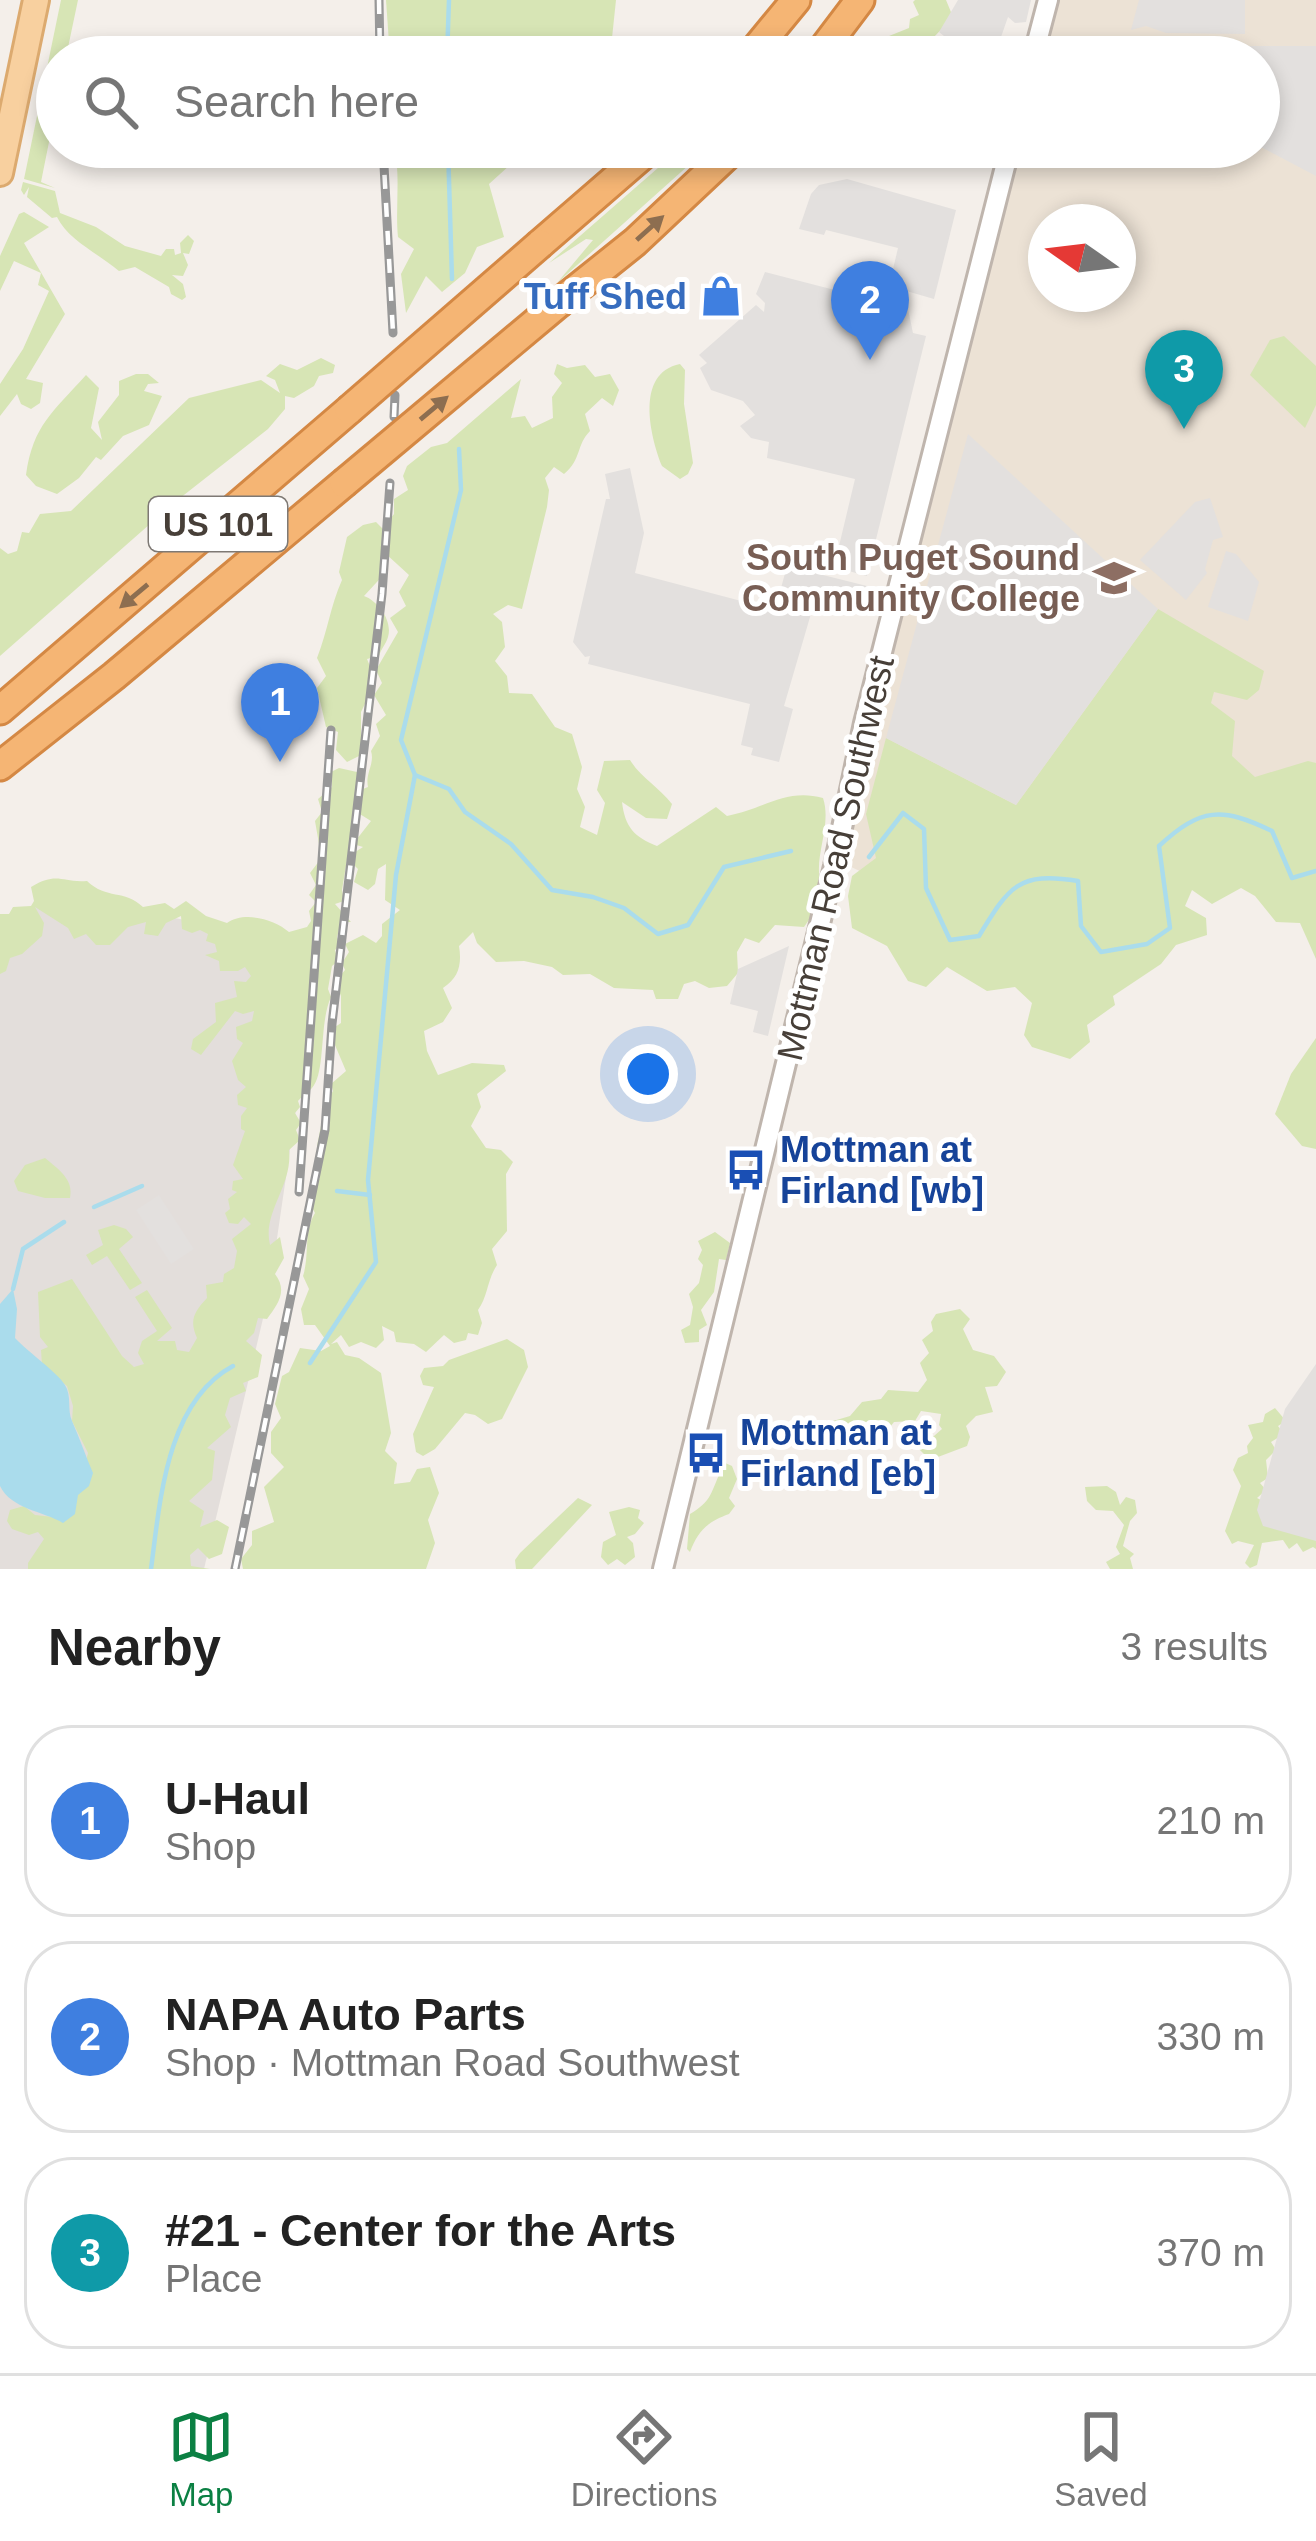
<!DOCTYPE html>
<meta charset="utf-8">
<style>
:root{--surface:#fff;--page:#f6f6f6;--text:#222;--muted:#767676;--line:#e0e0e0;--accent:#0b8043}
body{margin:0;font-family:Helvetica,sans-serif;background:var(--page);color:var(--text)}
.compass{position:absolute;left:1028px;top:204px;width:108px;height:108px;border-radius:50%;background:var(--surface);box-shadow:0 6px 18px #0003;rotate:284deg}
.you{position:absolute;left:648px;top:1074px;width:42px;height:42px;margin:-30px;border:9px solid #fff;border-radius:50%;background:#1a73e8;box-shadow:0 0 0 18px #1a73e833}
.badge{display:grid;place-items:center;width:78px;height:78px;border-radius:50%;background:var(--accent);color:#fff;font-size:39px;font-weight:700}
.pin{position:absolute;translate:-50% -99px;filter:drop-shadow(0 3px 6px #0008)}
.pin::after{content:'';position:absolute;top:63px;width:42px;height:36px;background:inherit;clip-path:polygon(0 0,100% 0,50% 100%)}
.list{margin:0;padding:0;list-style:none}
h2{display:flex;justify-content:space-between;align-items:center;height:156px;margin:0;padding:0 48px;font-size:51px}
h2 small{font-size:39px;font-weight:400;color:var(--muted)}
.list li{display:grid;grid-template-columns:78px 1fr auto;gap:36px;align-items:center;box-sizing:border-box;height:192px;margin:0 24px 24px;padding:0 24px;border:3px solid var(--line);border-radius:48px}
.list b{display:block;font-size:45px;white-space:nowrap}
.list p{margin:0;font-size:39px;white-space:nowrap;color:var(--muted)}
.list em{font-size:39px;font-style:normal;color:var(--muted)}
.icon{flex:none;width:66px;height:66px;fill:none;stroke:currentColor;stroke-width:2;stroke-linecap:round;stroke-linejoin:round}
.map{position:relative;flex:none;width:1316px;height:1569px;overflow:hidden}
.search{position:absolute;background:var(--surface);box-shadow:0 6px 18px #0003;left:36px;right:36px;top:36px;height:132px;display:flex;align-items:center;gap:30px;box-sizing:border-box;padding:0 42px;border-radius:66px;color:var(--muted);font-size:45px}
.sheet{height:804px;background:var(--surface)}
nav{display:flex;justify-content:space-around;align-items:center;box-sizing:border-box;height:168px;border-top:3px solid var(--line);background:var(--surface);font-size:33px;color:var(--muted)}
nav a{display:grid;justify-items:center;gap:6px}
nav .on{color:var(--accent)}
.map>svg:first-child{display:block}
.industrial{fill:#e3dedb}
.education{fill:#ece2d5;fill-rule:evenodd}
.green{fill:#d7e5b5}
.parking{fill:#e3e0de}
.water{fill:#aadcec}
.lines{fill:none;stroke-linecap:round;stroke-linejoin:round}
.stream{stroke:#aadcec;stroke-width:4.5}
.minor-casing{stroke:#bfb5ad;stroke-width:24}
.major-casing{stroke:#dcaa6f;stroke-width:30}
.highway-casing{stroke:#d48844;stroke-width:33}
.minor{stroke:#fff;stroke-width:18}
.major{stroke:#f8d09f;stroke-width:24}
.highway{stroke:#f5b574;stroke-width:27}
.rail-casing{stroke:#989898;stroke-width:9}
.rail{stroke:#fff;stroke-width:4.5;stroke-dasharray:14;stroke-linecap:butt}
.highway-bridge-casing{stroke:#d48844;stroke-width:33;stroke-linecap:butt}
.highway-bridge{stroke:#f5b574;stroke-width:27}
.oneway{fill:#8d6e50}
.labels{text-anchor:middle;stroke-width:10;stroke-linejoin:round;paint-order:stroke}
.shield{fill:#fff;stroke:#7e7974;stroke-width:3}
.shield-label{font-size:33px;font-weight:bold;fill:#473f38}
.shop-label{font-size:36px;font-weight:bold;fill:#366cbe;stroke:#fff;text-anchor:end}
.education-label{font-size:36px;font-weight:bold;fill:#785e54;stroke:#fff;text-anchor:end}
.street-label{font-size:36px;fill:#473f38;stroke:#fff}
.transit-label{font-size:36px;font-weight:bold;fill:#164399;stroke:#fff;text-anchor:start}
</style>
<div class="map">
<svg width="1316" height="1569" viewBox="0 0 1316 1569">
<rect width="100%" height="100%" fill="#f4efea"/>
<!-- industrial -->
<path class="industrial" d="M52,893l255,52 -2,102 -36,246 -65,276h-204v-635z"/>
<!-- education -->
<path class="education" d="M1059,0h257v935l-43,-57 -67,-8 -186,79 -179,-87 180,-715h238v-90h-215zM1046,222h72v72h-72z"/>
<!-- green -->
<g class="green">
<path d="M61,0h17l-12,57h-9v9l-5,3 5,5v28l-16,80 14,6 -31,-9z"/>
<path d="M386,0h230l-6,57h-220z"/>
<path d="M915,0h31l7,17 -38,40h-57l29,-15 -3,-4 25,-10 1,-9 9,-4 -6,-13z"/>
<path d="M394,147h136l-41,37 15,53 -27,10 -12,26 -23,19 -16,-16 -20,37 -5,-39 13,-25 -16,-12c-3,-29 3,-62 -4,-90z"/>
<path d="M682,147h27l-152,136 36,-43 -7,-1 -37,24z"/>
<path d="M23,182l32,9 5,22 36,14 29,19 36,10 5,-7h8l1,6 6,-2 -1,-10 8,-8 6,6 -5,13 -6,-1 5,12 -5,11 -11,-1 11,9 3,13 -4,3 -11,-6 -2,-7 -34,-20 -16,4c-20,-17 -51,-31 -62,-54l-5,1 -25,-21 2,-10 -5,8 -3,-5z"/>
<path d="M24,212l25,15 -25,16 41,71 -39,65 17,4 -3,20 -9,6 -10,-5 -4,-10 -17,22v-32l23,-35 26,-58 -11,-6 3,-12 -27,-12 -14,30v-35l19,-42z"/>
<path d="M1284,336l32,30v39l-11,23 -55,-53 20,-35z"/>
<path d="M321,358l14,7 -2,8 -14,3 -5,10 -20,12 -9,-2v13l-17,20 -93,73 -175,154v-108l8,6 9,-3 5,-19 7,1 11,-19 31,-3 118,-113 72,-18 19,13 -5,-13 -9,-4 14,-12 17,6z"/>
<path d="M557,364l10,4 18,-3 10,12 15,-3 9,16 -6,16 -11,-8 -17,16 5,17c-14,14 -8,28 -26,43l-10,-7 -9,11 4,12 -2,17 -25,102 -14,-4 -15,9 9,8 3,25 -10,14 12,15 2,17 23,1 23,33 17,7 10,33 -5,22 8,18 -5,20 17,8 8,-32 -8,-13 7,-29 26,-1c11,18 29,27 42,44l-5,15 -21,-1 -24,-16c3,25 12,35 35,44l59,-39 11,9c38,-7 58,-28 96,-18 10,30 -13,64 0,91l-12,19 2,6 -9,13 -29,-2 -16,18 -14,-5 -8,14 1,21 -11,13 -18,2 -14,-7 -11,3 -6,15h-22l-3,-9 -39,-2 -24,-14 -27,1 -11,-8 -28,-6 -28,1 -19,-19 -4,-11 -14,14c3,18 0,32 -16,42l9,20 -9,14 -19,9 3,20 11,24 34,-12 32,2 2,6 -29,23 4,13 -10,19 15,22 15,2 12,12 -7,12 1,57 -15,18 5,16c-10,15 -9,31 -19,45l4,13 -4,12 -10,-2 -2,7 -12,3 -10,-8 -18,17 -12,-8 -18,-2 -2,-10 -12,-6 2,14 -8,8 -15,-6 -12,5 -8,-12 -10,9 6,-2 8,13 14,3 22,15 10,60 -6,18 12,12 -3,21 16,-2 7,-13 13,-2 9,26 -11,27 7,23 -9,26h-183l-2,-10 11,-14v-14l22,-9 -10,-35 20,-20 -13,-14v-21l10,-14 -6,-14 7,-28 7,-4 11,-24 21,3 9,-5 -15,-21h-11l-3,-16 8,-20 -6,-13c7,-21 0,-43 12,-63l-8,-15 13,-20 -4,-17 8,-6 -7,-9 8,-41 8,-14 -2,-7 15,-13 -17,-40 12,-8v-27l-6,-14 10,-12 -3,-7 7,-11 -4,-8 18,-9 13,8 6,-7v-12l18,-14 -15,-10 1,-36 -8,5 -3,15 -7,6 -14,-8 4,-13 -7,-7 1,-8 11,-7 -10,-3 18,-23 -16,-10 -13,79 2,11 -9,3 16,18h-10l-4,15 3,8 -5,5 3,11 -6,5 -4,23 3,8c-12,25 -5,76 -19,91 -4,5 -10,8 -14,13l2,6 -5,6 6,10 -5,7 4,10 -11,10c4,36 -27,62 -19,95l10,-8 4,21 -9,16c13,17 3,30 -8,45l-9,-1 -4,15 -8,8 16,14 -4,22 -15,6 3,8 -16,7 -5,17 6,12 -24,21 8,3 -3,29 -23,21 15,10 -4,16 17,-7 12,7 -7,27 -13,5 -11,-11 -8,7 1,11 19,3h-182v-6l16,-24 -6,-7 -9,3 -17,-6 -5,-8 3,-11 14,-4 11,9 18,2 25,-22 10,-42 -16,-32 1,-15 -6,-20 -25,-21 -1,-15 7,-3 -8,-10 -2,-45 34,-13 50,77 12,11 10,-3 -6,-11 4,-12 15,-10 -22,-34 12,-7 25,38 -15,13h18l2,9 12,2 8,-14c-8,-18 -3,-26 10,-40l-1,-13 17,-3 1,-8 10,-6 3,-17 -5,-12 19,-15 -7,-7 -6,7 -9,-1 -4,-10 5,-4 -2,-10 9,-7 -5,-2 1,-9 10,-2 -10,-14 12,-34 -4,-2v-13l6,-8 -9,-3 -1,-10 9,-8 -8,-7 -6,-19 11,-18 -6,-4 -1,-12 16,-6 2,-10 -11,3 -8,-3 -34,44 -10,-6 2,-10 23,-17 -1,-19 22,-6 -3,-16 12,1 5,-6 -6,-9 -7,4h-18l-1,-10 -14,-6 12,-3 -2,-8 -9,-3 2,-7 -8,-4 -8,3 -10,-4 -1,-13 -15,7 -8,13 -14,-2 2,-12 -18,5 -18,18h-14l-10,-11 -12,5 -6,-11 -33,-21 9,16 -2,13 -20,18 -12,4 -4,13 -6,3v-60h9l4,-7 18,-1 3,-5 -3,-14c27,-16 30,-4 56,-6 20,19 37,8 56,26l22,-4 9,6 12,-8 20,15 21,7c17,-12 47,-4 62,9l18,-5 4,-6 -2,-10 7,-9 -7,-7 7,-10 -6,-12 16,-21 -7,-8 -4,-23 7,-9 -4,-13 14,-12 -1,-15 8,-4 18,4 1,19 10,-4c-3,-14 7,-23 3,-36l9,-15 -4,-12 10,-9 -12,-20 8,-12 -6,-13 22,-38 -8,-14 16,-12 -7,-14 10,-17 -23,-21 -1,-11 -3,13 6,14 -24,26c14,5 29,25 24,41 -2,7 -7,12 -9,19l-12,3 9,22 -15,31v43l-14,7 -11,-12 2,-18 -12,-5 -9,-39 9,-12 -9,-18c11,-28 13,-51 25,-78l-3,-8 8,-35 16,-12 13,-3 7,7 11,-15v-15l14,-9 -5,-14 4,-10 24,-19 16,-4 74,-64 -10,39 14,-2 7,12 21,-10 -1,-21 10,-14 -8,-9z"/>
<path d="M680,364l5,6 -1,34 9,59 -5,11 -8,5 -18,-13c-12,-30 -27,-93 18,-102z"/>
<path d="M136,374h12l11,9 -11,1 -4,7 18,5 -13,29 -26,11 -22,24 -5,-3 -17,21 -22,16 -21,-8 -10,-11c7,-50 27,-63 60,-100l13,13 -8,40 11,12 -4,-18 21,-27v-14z"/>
<path d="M1158,609l106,62 -5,19 -12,10 -33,-8 -3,11 24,18 -3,35 23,21 53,-16 8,2v196l-16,-36 -24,-1 -21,-26 -14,-8 -29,16 -20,-14 -7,16 21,12 1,17 -31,10 -15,19 -48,32 2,9 -28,20 3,17 -20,17 -38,-12 -8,-12 8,-32 -17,-16 -28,4 -40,-24 -21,20 -18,-6 -21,-35 -35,-18 -4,-32 4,-20 24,-18 -10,-44 20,-76 130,67z"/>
<path d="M1316,1038v111l-14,-3 -27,-32 16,-40z"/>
<path d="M45,1158c13,11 29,21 25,40h-25l-27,-7 -4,-10 11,-16z"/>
<path d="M114,1225l12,4 7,8 -14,12 23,34 -12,7 -23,-34 -15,9 -6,-10 17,-10 -5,-15z"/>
<path d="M715,1232l15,11 -4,17 -7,-1 -5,33 -13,18 6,15 -8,5v12l-14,1 -4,-13 9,-5 3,-18 -4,-13 10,-11 4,-18 -5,-6 4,-9 -4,-9z"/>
<path d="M960,1309l10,10 -7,10 10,21 21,6 12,16 -9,14 -12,1 8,25 -17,4 -10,10 4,11 -3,9 -37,14 -11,-11 23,-20 -3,-4 2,-11 -20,-3 -6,10 -21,1 -4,5 -13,4 4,4 -2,11 -11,2 -4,-10 -3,7 -13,3 -16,-9 1,-18 17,-5 12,-14 19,-3 7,-9 30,2 9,-12 -7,-17 9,-10 -7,-13 11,-9 -2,-9 5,-8z"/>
<path d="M507,1339l17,11 4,17 -26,52 -14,5 -13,-9 -10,-2 -30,36 -12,7 -7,-4 -3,-18 21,-47 -11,-2 -3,-9 4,-8 19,-2 6,-6z"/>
<path d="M1275,1408l11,13 -8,5 6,8 -13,8 5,8 -10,10 2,18 -8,5 6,7 -9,8 59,30v21l-3,-2 -10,5 -6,-9 -8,6 -6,-9 -21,3 -5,22 -7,3 -5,-5 9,-18 -16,-4 -6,3 -7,-13 16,-45 -8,-16 5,-12 10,-5 -1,-7 6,-8 -5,-13 15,-3 2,-8z"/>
<path d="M723,1462l9,4 5,13 -8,19 6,8 -6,8c-22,8 -31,17 -39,38l-3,-3 3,-35c21,-13 20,-19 29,-39l-3,-5z"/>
<path d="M1107,1486l9,6 4,13 6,-8 9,3 2,13 -7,8 -7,25 11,8 -4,4 3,11h-23l-4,-7 14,-8 -4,-7 8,-22 -11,-14 -17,-1 -9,-9 -2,-14z"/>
<path d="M578,1498l14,7 -60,64h-16l-1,-9 5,-7z"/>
<path d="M629,1507l11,3 -2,8 6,5 -9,11 -8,3 6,6 2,14 -10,8 -8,-6 -9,6 -7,-8 2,-15 13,-7 -7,-23z"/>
</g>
<!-- parking -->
<g class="parking">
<path d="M958,0h73l-5,22 -11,1 -7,-6 -14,40h-31l2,-4 -26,-21z"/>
<path d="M1139,0h106v34l-79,-1 -20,-7 -15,4z"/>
<path d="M1248,46h68v130l-57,-30v-89h-121z"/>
<path d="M847,179l109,31 -22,89 -45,-13 9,-38 -72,-18 -2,5 -25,-6 12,-35 8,-9z"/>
<path d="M765,272l143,37 5,24 13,3 -59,240 -33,-9 21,-88 -88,-21 2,-16 -18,-4 -11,-12 15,-11 -12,-14 -32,-11 -11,-22 7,-5 -8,-8 57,-50 8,7 1,-9 -9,-9z"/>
<path d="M968,434l190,175 -142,196 -130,-67z"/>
<path d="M630,468l14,65 -9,40 140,37 12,-44 84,21 -7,25 -49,-12 -31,106 9,3 -14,53 -28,-7 2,-7 -12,-3 9,-41 -162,-40 2,-8 -5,1 -12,-15 33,-143h4l-5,-25z"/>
<path d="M1210,498l13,39 -10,3 -8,29 2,4 -21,27 -46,-40 55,-58z"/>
<path d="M1226,551l10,3 23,28 -11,39 -40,-14z"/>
<path d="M789,946l-21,90 -15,-4 5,-21 -28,-7 8,-35z"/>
<path d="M159,1195l35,54 -23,15 -35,-54z"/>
<path d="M1316,1364v177l-53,-15 -6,-16 28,-101z"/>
</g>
<!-- water -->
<path class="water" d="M13,1289l4,20 -2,29c12,13 43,35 50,47 7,11 2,25 7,36 8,18 14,36 21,52l-4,13 -11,9 -3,19 -12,9c-20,-12 -52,-14 -63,-37v-182z"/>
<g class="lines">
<!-- stream -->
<g class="stream">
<path d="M447,57l2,-57"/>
<path d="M448,147l4,132"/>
<path d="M459,449l2,41 -60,250 14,35 34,14 16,23 46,32 41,46 41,7 31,11 34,26 30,-9 36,-58 67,-16"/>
<path d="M869,857l34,-44 21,16 2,59 24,52 29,-4c30,-49 39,-65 99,-55l3,45 20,26 46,-8 23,-16 -11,-82c42,-39 63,-39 113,-15l20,47 24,-7"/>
<path d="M337,1191l33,4"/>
<path d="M94,1207l48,-21"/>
<path d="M13,1289l10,-40 41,-27"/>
<path d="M310,1363l66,-101 -8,-82 28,-305 19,-100"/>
<path d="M151,1569c9,-67 15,-167 82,-203"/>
</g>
<!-- minor casing -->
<g class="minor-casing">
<g id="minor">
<path d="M1033,57l15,-57"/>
<path d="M663,1569l171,-703 30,-143 146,-576"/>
</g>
</g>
<!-- major casing -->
<g class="major-casing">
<path id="major" d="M0,173l36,-173"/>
</g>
<!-- highway casing -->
<g class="highway-casing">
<g id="highway">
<path d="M749,57l47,-57"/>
<path d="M817,57l43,-57"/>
<path d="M540,244l112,-97"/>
<path d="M560,302l75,-60 101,-95"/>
<path d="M0,710l349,-300"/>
<path d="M0,766l114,-90 230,-193"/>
</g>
</g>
<!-- minor -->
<use href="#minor" class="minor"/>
<!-- major -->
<use href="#major" class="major"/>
<!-- highway -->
<use href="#highway" class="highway"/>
<!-- rail casing -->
<g class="rail-casing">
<g id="rail">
<path d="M379,0l1,57"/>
<path d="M383,147l10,186"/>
<path d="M394,417l1,-22"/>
<path d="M299,1192l32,-462"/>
<path d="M235,1569l90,-439 7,-106 50,-430 8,-111"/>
</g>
</g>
<!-- rail -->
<use href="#rail" class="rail"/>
<!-- highway-bridge casing -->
<g class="highway-bridge-casing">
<g id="highway-bridge">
<path d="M349,410l191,-166"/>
<path d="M344,483l216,-181"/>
</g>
</g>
<!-- highway-bridge -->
<use href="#highway-bridge" class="highway-bridge"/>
</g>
<!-- one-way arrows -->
<defs><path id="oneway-solid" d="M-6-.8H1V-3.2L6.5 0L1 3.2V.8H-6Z" transform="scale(3)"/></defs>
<g class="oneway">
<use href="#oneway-solid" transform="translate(650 228) rotate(-42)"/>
<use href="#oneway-solid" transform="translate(434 408) rotate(-40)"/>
<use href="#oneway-solid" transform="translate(134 596) rotate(140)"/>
</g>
<!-- icons -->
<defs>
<g id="shop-bare" transform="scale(3.24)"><path d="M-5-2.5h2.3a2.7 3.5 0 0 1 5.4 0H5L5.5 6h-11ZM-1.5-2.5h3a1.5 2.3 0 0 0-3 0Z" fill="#3f7fe0" stroke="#fff" stroke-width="2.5" paint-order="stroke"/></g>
<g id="university-bare" transform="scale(3.24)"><path d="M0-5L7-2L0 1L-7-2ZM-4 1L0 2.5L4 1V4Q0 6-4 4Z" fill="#8d6e63" stroke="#fff" stroke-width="2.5" paint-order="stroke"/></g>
<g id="bus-bare" transform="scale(3.24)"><path d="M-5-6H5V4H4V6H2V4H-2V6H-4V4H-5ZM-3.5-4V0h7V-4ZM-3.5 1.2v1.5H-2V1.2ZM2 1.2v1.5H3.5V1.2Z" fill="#1a4fb4" stroke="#fff" stroke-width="2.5" paint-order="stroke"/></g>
</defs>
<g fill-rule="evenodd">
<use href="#shop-bare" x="721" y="296"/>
<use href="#university-bare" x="1114" y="578"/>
<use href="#bus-bare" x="746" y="1170"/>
<use href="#bus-bare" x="706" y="1453"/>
</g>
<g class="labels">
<!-- shield labels -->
<rect class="shield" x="149" y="497" width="138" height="54" rx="9"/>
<g class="shield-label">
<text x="218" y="536">US 101</text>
</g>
<!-- shop labels -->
<g class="shop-label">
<text x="687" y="309">Tuff Shed</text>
</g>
<!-- education labels -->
<g class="education-label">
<text x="1080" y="570">South Puget Sound<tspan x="1080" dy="41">Community College</tspan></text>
</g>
<!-- street labels -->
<g class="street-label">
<text transform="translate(835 858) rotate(-77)" y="13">Mottman Road Southwest</text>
</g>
<!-- transit labels -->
<g class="transit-label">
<text x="780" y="1162">Mottman at<tspan x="780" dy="41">Firland [wb]</tspan></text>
<text x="740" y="1445">Mottman at<tspan x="740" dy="41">Firland [eb]</tspan></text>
</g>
</g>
</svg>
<svg class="compass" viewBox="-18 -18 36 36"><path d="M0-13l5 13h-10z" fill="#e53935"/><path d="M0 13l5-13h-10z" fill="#767676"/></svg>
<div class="you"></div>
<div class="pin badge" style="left:280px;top:762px;background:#3f7fe0">1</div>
<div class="pin badge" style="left:870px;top:360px;background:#3f7fe0">2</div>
<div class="pin badge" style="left:1184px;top:429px;background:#0f9aa8">3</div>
<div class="search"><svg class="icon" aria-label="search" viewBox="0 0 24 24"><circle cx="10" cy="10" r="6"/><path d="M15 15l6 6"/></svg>Search here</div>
</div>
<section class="sheet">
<h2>Nearby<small>3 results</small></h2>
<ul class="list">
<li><span class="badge" style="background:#3f7fe0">1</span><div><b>U-Haul</b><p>Shop</p></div><em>210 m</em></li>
<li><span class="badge" style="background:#3f7fe0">2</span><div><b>NAPA Auto Parts</b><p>Shop · Mottman Road Southwest</p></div><em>330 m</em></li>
<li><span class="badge" style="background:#0f9aa8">3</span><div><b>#21 - Center for the Arts</b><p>Place</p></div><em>370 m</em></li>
</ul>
</section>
<nav>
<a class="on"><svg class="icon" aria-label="map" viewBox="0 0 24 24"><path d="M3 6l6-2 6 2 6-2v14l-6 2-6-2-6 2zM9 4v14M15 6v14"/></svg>Map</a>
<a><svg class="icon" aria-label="directions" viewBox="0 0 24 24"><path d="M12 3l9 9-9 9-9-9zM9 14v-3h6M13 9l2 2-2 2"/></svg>Directions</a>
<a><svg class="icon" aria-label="saved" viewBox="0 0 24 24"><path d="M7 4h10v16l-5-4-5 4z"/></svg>Saved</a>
</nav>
